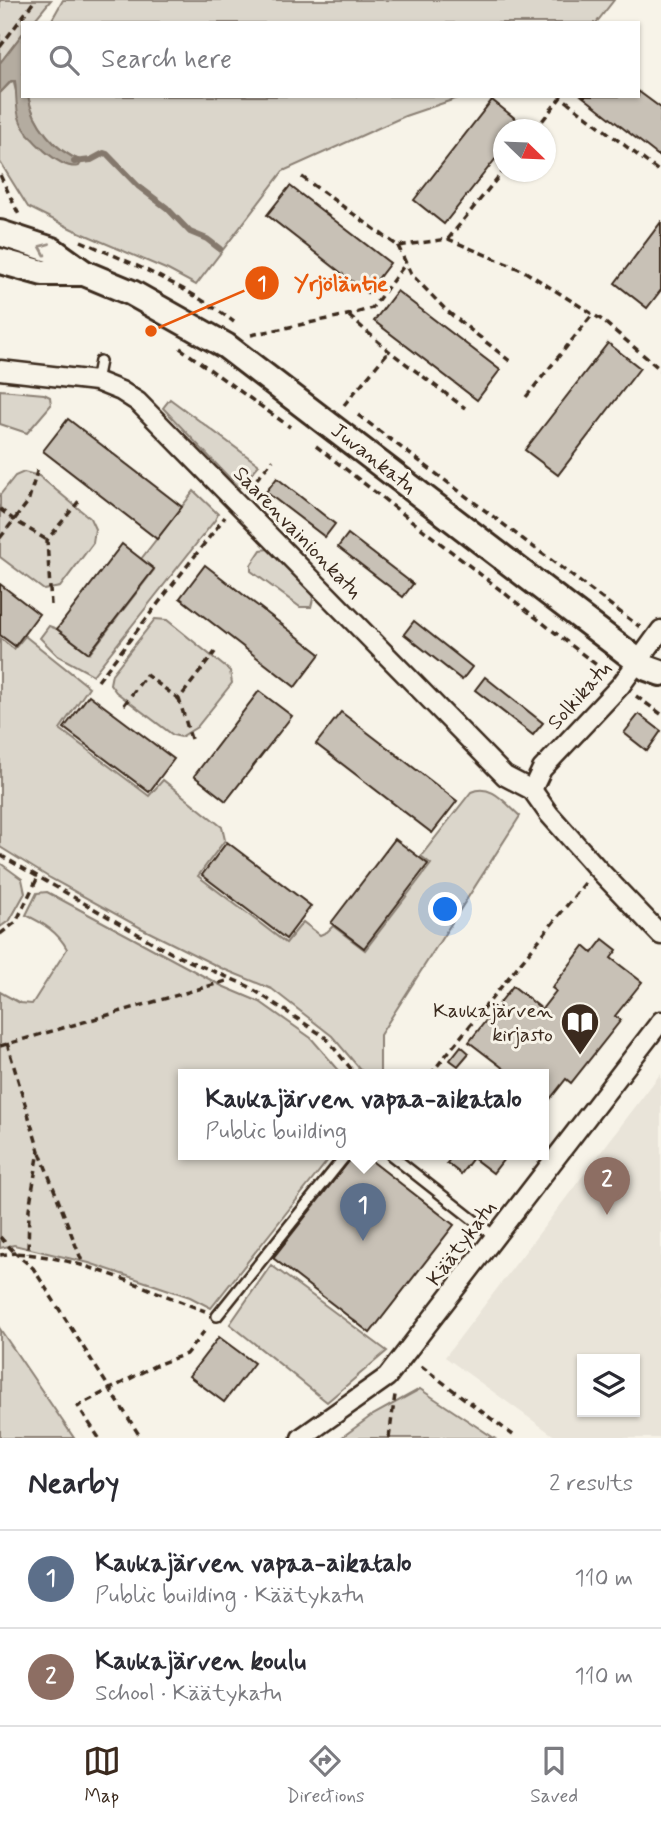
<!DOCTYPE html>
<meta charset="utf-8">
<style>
:root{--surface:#fff;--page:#f7f7f7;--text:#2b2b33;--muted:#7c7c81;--line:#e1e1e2;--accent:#3b2a1e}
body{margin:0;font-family:Mynerve,sans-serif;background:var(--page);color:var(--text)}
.controls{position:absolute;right:21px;bottom:21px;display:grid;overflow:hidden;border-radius:0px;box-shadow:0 2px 5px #0004}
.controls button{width:63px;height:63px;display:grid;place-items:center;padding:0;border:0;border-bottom:2px solid var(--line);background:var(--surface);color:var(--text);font:35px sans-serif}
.compass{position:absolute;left:493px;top:119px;width:63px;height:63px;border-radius:50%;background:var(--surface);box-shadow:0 2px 5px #0004;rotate:113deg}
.you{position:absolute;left:446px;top:910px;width:24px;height:24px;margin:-18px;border:5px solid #fff;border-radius:50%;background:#1a73e8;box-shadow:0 0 0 10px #1a73e833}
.badge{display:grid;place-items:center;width:46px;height:46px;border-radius:50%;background:var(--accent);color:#fff;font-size:23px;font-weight:700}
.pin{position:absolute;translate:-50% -58px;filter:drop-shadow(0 2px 4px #0008)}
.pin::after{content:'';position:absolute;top:37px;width:24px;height:21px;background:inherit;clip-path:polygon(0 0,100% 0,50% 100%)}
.popup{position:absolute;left:178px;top:1069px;width:371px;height:91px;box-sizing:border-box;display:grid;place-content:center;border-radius:0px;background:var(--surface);filter:drop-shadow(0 2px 5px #0005);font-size:23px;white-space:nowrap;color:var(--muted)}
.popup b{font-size:26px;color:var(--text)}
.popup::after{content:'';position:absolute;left:50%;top:100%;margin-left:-14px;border:14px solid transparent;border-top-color:var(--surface)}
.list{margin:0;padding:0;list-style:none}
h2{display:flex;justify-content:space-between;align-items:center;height:91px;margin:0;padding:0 28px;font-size:30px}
h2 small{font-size:23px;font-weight:400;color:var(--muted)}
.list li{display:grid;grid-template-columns:46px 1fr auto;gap:21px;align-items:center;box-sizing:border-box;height:98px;padding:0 28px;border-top:2px solid var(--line)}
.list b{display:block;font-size:26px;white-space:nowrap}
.list p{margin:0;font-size:23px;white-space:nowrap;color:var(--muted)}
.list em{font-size:23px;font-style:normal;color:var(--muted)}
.icon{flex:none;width:38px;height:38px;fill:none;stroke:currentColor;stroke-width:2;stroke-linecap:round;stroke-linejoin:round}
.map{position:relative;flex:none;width:661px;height:1438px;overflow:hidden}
.search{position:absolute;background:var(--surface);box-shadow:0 2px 5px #0004;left:21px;right:21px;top:21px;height:77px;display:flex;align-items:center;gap:18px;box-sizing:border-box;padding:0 24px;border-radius:0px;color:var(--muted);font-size:26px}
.sheet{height:287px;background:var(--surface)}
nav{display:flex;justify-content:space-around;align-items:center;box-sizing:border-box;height:98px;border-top:2px solid var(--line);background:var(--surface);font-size:19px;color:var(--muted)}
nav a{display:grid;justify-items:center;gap:4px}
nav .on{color:var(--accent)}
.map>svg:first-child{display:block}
.built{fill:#e9e4d9;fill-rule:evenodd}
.green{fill:#dbd6cb;stroke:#8b8074;stroke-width:2}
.water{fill:#b4aca0;stroke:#84786c;stroke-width:2}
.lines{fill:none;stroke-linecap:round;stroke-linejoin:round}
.stream{stroke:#84786c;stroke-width:6}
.building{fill:#c8c1b6;stroke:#3b2a1e;stroke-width:2}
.service-casing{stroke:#3b2a1e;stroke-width:14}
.minor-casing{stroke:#3b2a1e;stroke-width:23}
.secondary-casing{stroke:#3b2a1e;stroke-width:30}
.path{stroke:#3b2a1e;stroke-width:3.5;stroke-dasharray:7 5;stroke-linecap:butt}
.service{stroke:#f7f3e8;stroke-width:9}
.minor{stroke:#f7f3e8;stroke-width:18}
.secondary{stroke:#f7f3e8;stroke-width:24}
.oneway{stroke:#998e83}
.labels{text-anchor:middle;stroke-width:6;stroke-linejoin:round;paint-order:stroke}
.street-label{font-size:21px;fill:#3b2a1e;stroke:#f7f3e8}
.poi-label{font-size:21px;fill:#3b2a1e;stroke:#f7f3e8;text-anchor:end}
.leader{fill:none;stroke:#e8590c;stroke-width:2.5}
.callout-dot{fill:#e8590c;stroke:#f7f3e8;stroke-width:2.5}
.mark-label{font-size:21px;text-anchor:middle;font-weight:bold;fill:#fff}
.callout-label{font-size:23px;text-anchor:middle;font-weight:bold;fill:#e8590c;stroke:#f7f3e8;stroke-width:6;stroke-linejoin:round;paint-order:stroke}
</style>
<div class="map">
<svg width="661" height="1438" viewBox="0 0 661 1438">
<rect width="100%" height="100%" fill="#f7f3e8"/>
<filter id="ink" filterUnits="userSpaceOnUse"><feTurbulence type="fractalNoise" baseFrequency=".0143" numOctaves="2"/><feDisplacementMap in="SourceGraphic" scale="14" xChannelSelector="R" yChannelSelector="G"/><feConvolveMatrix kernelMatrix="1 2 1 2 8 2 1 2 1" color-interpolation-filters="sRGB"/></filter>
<g filter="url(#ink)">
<!-- built -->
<path class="built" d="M661,1073v365h-104l-112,-81zM582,1359h53v53h-53z"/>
<!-- green -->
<g class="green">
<path d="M0,0h51l-19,23h-9v10l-23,30z"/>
<path d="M63,0h551l-18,23h-546z"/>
<path d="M13,80l15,55 21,19 33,7c-27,-9 -49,-38 -54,-65h436l-59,20 -122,55 -87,114 -28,-15 -96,-41 -44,-22 -28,-45v-69z"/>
<path d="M0,390l44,4 6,3 1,8 -24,28 -27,-9z"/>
<path d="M170,399l89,66 -20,23 -76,-80z"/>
<path d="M24,472l15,4 51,42 5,11 -2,14 -33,44 -16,3 -44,-33v-62l15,-19z"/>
<path d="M194,491l24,23 -3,6 -122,155 -35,-19 -18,-18 9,-12 8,3 33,24 64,-83 -13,-11z"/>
<path d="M268,549l17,13 29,33 -3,12h-11l-49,-36v-6l10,-15z"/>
<path d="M155,619l12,1 63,51 2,12 -35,44 -16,10 -8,-2 -57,-43 -6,-8 2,-10z"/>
<path d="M25,636l64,51 -29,42 89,67 14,-16 59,47 3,13 -27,36 88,67 17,-21 17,13 7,-3 6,-6 32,24 66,-86 -10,-8 50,-64c20,-9 34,11 49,24l-140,219v40h-15l-33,-39 -60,-47 -51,-21 -80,-40 -91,-50 -50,-31v-209l14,11z"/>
<path d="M0,863l22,16 3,14 -15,27 -10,7z"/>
<path d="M47,892l175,94 38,16 51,36 32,37h-160v80h149l-121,153 -21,-11 -101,-34 -75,-18 -14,3v-256l20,11 12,1 35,-55c-9,-17 -24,-26 -41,-34l11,-22z"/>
<path d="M271,1265l116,86 -60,51 -97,-78z"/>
<path d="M0,1329l74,109h-74z"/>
<path d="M420,1389l74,49h-153l30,-22z"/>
</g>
<!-- water -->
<path class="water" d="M23,33v63h5c5,27 27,56 54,65l-3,5c-18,5 -54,-30 -59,-46 -5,-12 -3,-26 -5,-39h-4l-11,12v-30z"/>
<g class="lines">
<!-- stream -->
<path class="stream" d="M74,162l17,-2 13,-7 3,1 31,32 29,22 23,24 17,7 13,10"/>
</g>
<!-- building -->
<g class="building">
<path d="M638,91l23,17 -1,49 -78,-61h56z"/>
<path d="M492,100l30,24 -4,6h-14v18l-60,76 -30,-24z"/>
<path d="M290,186l100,77 -23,30 -100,-78z"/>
<path d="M661,222v68l-14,18 -32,-25z"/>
<path d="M397,291l103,79 -23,30 -103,-79z"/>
<path d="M608,343l32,25 -82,107 -33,-25z"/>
<path d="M68,419l114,88 -25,32 -114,-88z"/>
<path d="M277,478l58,46 -10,13 -59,-45z"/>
<path d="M348,534l65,50 -10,13 -65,-50z"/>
<path d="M122,544l32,25 -65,84 -32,-24z"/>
<path d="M205,565l115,89 -25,33 -115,-89z"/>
<path d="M0,584l39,30 -24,32 -15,-11z"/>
<path d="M414,621l58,46 -10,13 -58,-46z"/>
<path d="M485,677l58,46 -10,12 -58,-45z"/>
<path d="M259,691l33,25 -66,85 -32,-25z"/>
<path d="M89,695l85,64 -25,33 -85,-64z"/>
<path d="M341,712l116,89 -25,32 -116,-89z"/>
<path d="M639,714l22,17 -14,20 -23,-18z"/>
<path d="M395,839l33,25 -64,84 -33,-25z"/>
<path d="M227,842l84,64 -25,33 -84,-64z"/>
<path d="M603,939l14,11 -6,8 31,24 -27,34 6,4 -50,63 -5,-4 -23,29v-33h-31l-43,-33 44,-56 29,23 14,-18 -4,-3 32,-42 8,7z"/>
<path d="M461,1046l8,7 -11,13 -8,-6z"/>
<path d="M354,1155h10l90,70 -84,108 -97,-75z"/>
<path d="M453,1155h54l-14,18 -20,-15 -12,16 -14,-11z"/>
<path d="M219,1337l35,26 -30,39 -35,-26z"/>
</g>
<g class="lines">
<!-- service casing -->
<g class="service-casing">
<g id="service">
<path d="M96,381l4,-20"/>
<path d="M391,1155l103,81"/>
<path d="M217,1316l129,-161"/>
</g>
</g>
<!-- minor casing -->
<g class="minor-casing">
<g id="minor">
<path d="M0,370l96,11 25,10 17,11 367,374 27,14 17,24 48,54 64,67"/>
<path d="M532,790l10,-21 79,-84 40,-55"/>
<path d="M301,1438l86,-61 274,-356"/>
</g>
</g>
<!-- secondary casing -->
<g class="secondary-casing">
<g id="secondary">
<path d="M0,233l52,17 32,23 48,20 94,53 421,322 14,5"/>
<path d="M0,261l43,12h41"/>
</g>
</g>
<!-- path -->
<g class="path">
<path d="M0,47l35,-47"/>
<path d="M535,130l26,-33 100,76"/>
<path d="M0,175l20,42"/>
<path d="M302,177l96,69 50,-7 76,32 78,49 59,50"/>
<path d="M448,239l56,-69"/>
<path d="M81,241c53,23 107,46 153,81"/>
<path d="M398,246l13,28 36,37 64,51"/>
<path d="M349,316l40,35 76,57"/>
<path d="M251,335l101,-21 20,-6 34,-45"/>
<path d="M180,348l110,79"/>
<path d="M526,397l67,-83"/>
<path d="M344,405l45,-54"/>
<path d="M358,415l282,212"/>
<path d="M316,446l292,228"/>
<path d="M249,488l24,-28"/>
<path d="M0,509l14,11 33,20"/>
<path d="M0,538l28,-36 10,-34"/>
<path d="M51,605l-4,-65 32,-39"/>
<path d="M98,681l127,-164"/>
<path d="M636,696l25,18"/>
<path d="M124,705l22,-30 33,24"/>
<path d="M191,739l-12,-40 36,-47"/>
<path d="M0,855l173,99 75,32 77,51 31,38"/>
<path d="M0,934l16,-12 22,-45"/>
<path d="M7,1043l32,108 -10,58 -1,45"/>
<path d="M0,1046l230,-66"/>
<path d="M430,1075l155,-192"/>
<path d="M40,1153l43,111"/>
<path d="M0,1237l15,16c66,4 129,35 190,58"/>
<path d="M0,1255l15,-2 18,15 108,170"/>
<path d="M421,1366l96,72"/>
<path d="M99,1438l-21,-32 78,-41 30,-11 21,-26"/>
<path d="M389,1438l6,-43"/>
</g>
<!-- service -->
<use href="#service" class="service"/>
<!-- minor -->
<use href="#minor" class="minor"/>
<!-- secondary -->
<use href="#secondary" class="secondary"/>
</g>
<!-- one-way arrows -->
<defs><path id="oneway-chevron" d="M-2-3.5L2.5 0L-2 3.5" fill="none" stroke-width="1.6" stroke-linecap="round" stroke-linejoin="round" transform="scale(1.75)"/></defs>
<use class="oneway" href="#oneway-chevron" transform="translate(44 248) rotate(-157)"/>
</g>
<!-- icons -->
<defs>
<g id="library-pin" transform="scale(2.0125)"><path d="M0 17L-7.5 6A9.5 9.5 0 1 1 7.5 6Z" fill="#3b2a1e" stroke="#f7f3e8"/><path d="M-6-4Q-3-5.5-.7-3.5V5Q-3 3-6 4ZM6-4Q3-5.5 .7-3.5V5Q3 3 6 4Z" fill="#fff"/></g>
</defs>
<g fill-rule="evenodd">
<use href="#library-pin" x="580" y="1022"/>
</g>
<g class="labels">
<!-- street labels -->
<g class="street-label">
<text transform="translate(374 458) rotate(38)" y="7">Juvankatu</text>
<text transform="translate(298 532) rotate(46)" y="7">Saarenvainionkatu</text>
<text transform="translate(579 695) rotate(-48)" y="7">Solkikatu</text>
<text transform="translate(461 1243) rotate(-53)" y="7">Käätykatu</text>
</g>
<!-- poi labels -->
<g class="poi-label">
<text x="553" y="1017">Kaukajärven<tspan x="553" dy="24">kirjasto</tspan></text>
</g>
</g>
<!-- callouts -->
<path class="leader" d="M151 331L262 283"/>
<g class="callout-dot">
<circle cx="151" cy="331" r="7"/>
<circle cx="262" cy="283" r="18"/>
</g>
<g class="mark-label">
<text x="262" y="290">1</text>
</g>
<g class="callout-label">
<text x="341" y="291">Yrjöläntie</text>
</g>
</svg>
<div class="controls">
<button><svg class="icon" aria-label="layers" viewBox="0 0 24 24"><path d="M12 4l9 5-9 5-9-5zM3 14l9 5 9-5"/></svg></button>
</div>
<svg class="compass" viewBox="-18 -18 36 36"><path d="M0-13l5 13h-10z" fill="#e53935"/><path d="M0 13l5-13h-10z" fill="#7c7c81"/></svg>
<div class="you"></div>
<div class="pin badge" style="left:363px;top:1241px;background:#5c6f8a">1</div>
<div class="popup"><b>Kaukajärven vapaa-aikatalo</b>Public building</div>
<div class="pin badge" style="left:607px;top:1215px;background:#8d6e63">2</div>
<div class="search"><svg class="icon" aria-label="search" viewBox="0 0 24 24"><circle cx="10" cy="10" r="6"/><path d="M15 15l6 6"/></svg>Search here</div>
</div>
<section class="sheet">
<h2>Nearby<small>2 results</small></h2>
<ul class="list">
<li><span class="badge" style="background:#5c6f8a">1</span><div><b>Kaukajärven vapaa-aikatalo</b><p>Public building · Käätykatu</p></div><em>110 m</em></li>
<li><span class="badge" style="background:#8d6e63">2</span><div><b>Kaukajärven koulu</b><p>School · Käätykatu</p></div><em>110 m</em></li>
</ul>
</section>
<nav>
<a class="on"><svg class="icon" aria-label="map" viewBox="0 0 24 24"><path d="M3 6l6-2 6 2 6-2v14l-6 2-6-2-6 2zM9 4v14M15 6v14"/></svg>Map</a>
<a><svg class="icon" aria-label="directions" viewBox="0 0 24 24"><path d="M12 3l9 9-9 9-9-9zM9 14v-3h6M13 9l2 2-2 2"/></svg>Directions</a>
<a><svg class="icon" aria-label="saved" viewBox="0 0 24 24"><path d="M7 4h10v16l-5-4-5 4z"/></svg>Saved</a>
</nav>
